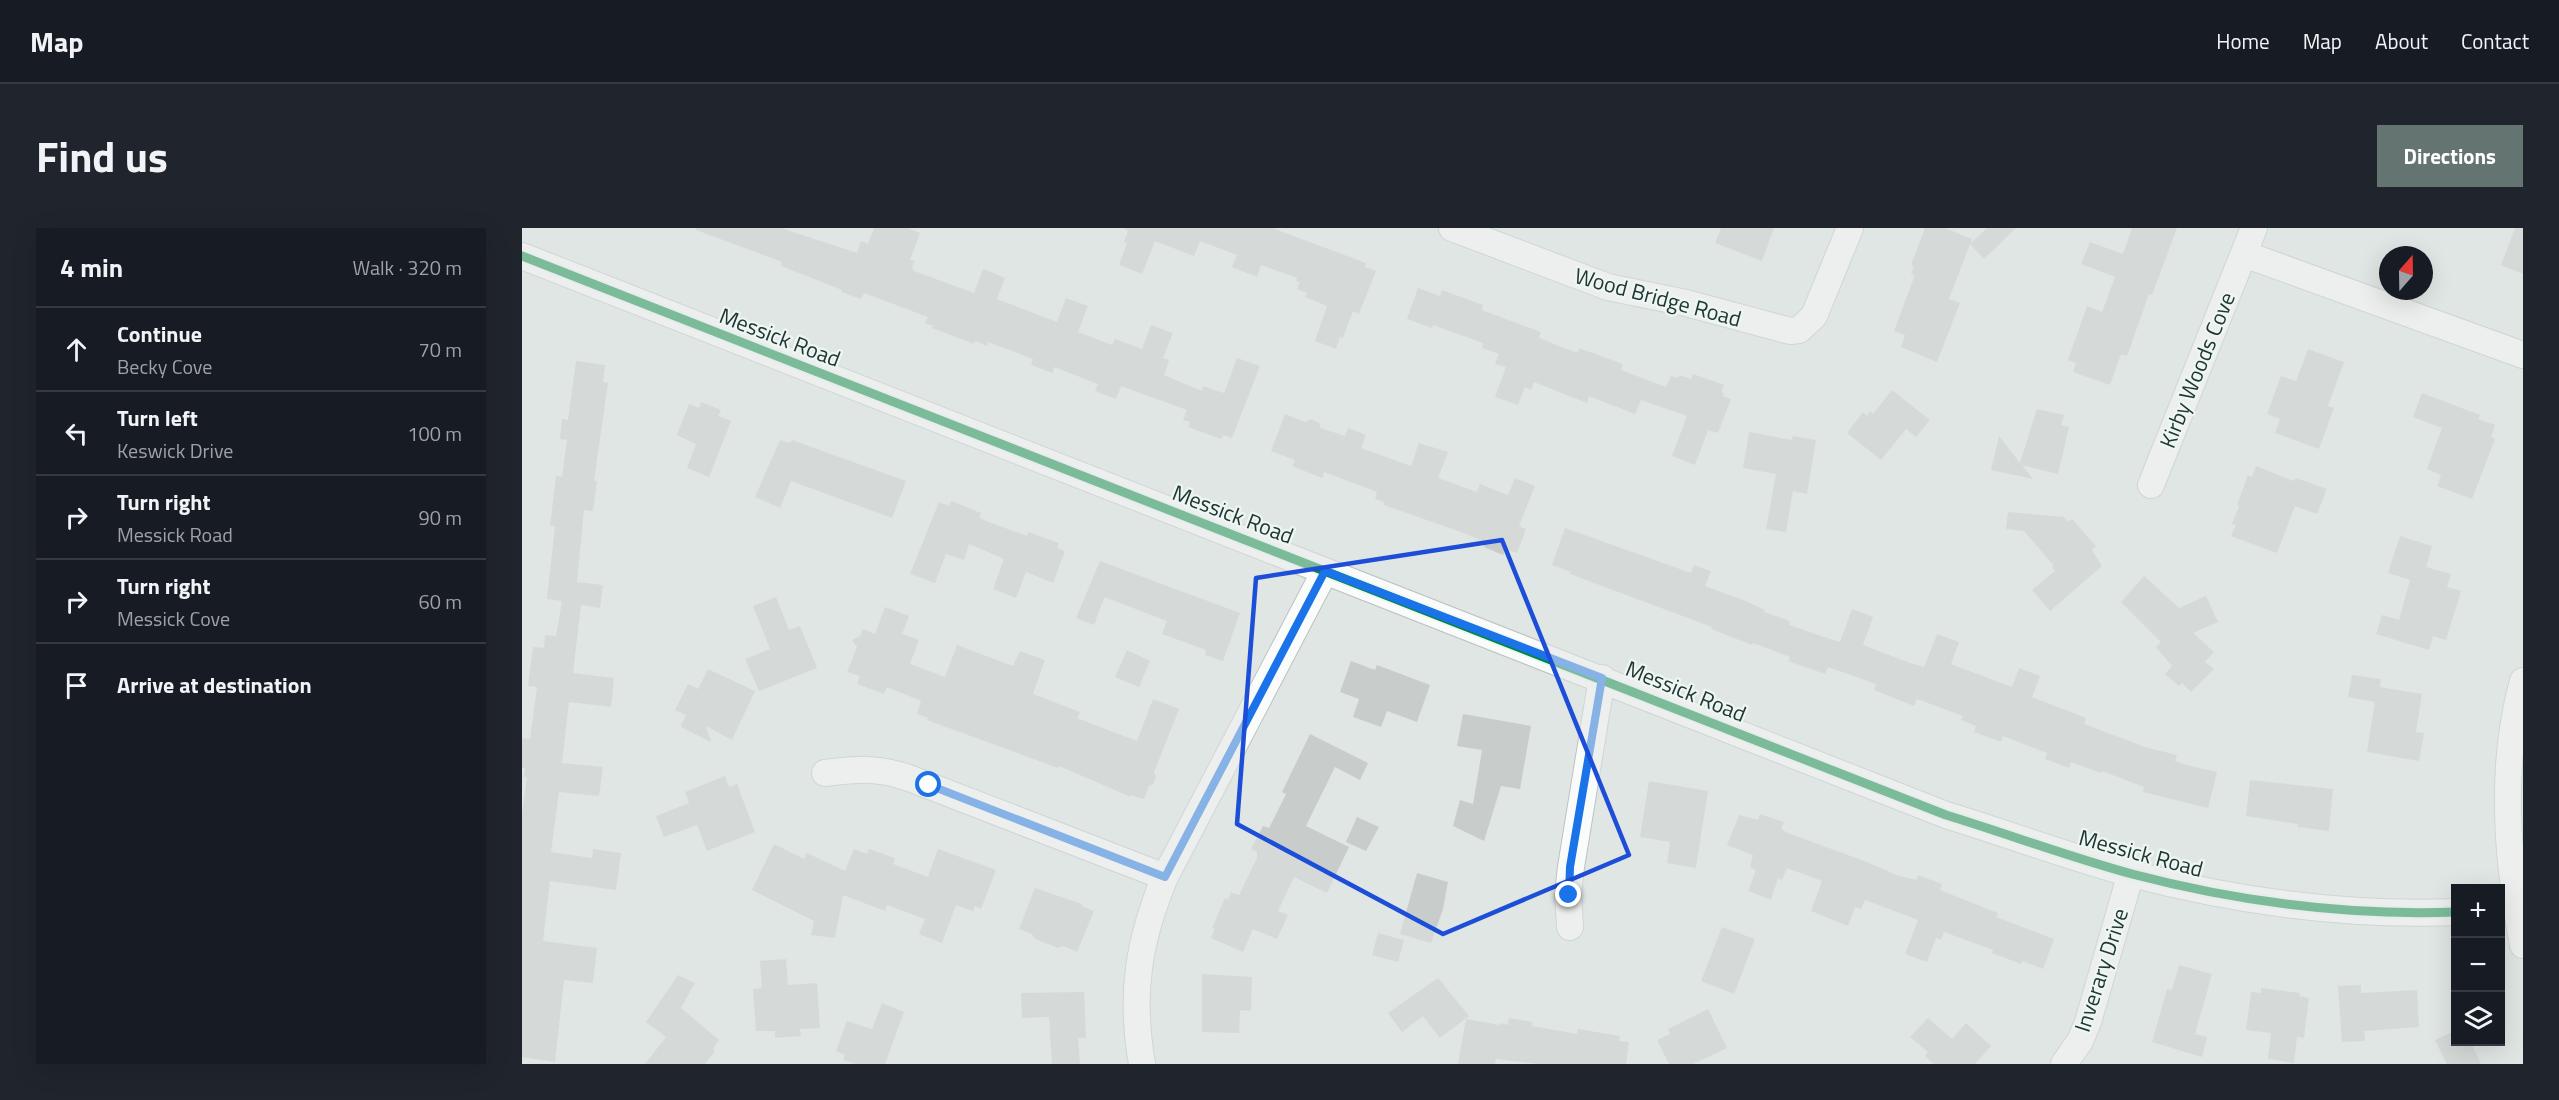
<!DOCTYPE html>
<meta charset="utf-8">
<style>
:root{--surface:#171b24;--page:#20242c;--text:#f1f3f6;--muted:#9ea1a6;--line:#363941;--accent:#647471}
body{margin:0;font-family:"Titillium Web",sans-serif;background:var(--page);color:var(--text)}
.controls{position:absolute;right:18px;bottom:18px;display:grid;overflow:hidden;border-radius:0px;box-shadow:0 6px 24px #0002}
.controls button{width:54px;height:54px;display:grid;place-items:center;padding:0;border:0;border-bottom:2px solid var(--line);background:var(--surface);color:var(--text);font:30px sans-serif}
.compass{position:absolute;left:1857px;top:18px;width:54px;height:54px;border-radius:50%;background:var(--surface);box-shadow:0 6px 24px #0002;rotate:20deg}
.stop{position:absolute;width:18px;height:18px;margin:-14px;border:4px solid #1a73e8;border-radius:50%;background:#fff}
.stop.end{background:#1a73e8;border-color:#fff;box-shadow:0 2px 6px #0008}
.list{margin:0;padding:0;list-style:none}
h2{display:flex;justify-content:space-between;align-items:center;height:78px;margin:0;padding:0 24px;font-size:26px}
h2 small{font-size:20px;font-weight:400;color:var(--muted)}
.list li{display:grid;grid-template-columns:39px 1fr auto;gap:18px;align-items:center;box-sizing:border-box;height:84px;padding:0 24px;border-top:2px solid var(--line)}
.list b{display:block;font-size:22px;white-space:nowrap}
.list p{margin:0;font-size:20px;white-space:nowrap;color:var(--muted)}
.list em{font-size:20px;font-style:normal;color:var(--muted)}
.icon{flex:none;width:33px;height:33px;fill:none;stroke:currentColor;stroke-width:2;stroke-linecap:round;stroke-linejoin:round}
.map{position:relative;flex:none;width:2001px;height:836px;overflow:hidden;border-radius:0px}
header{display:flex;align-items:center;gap:36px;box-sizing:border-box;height:84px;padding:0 30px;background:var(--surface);border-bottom:2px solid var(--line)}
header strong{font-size:28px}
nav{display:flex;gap:33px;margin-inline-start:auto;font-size:21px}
.intro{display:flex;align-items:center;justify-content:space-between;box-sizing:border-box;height:144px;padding:0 36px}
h1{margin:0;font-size:42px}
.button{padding:15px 27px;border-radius:0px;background:var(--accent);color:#fff;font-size:21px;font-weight:700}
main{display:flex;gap:36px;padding:0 36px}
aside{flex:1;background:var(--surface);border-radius:0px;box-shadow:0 6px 24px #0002}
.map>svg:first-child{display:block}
.building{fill:#c8cdcb}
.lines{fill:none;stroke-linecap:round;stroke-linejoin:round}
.minor-casing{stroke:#bdc3c1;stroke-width:28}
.minor{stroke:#fafbfb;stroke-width:26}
.cycleway-casing{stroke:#eef6f3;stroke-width:13}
.cycleway{stroke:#00873e;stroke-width:9}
.route{stroke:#1a73e8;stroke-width:8}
.marked{fill:none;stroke:#1d4ed8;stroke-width:4.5;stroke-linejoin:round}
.labels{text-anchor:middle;stroke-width:4.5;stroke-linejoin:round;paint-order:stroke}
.street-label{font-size:22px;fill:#213733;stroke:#eef6f3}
</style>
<header>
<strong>Map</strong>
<nav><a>Home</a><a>Map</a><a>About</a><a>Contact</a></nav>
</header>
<div class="intro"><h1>Find us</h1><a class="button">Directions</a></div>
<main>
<aside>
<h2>4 min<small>Walk · 320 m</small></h2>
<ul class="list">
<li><svg class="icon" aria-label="ahead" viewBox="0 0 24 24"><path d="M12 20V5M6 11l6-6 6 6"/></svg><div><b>Continue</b><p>Becky Cove</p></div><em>70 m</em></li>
<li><svg class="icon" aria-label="left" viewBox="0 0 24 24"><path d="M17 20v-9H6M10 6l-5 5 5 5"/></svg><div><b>Turn left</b><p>Keswick Drive</p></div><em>100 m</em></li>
<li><svg class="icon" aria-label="right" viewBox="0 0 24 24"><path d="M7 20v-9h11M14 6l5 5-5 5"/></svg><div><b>Turn right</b><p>Messick Road</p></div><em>90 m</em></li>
<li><svg class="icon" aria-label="right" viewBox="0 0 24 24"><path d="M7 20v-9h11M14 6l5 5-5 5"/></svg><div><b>Turn right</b><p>Messick Cove</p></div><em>60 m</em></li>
<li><svg class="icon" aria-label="arrive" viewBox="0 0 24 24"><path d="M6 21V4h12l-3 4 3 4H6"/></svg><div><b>Arrive at destination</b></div></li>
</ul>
</aside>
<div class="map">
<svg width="2001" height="836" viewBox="0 0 2001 836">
<rect width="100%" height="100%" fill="#e0e6e4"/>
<!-- building -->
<g class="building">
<path d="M174,0h85l76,25 4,-12 7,3 6,-16h34l12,5 -10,27 5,1 -3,7 2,3 60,22 9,-24 22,9 -8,21 60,23 9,-24 22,8 -10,26 34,13 3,-6 27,10 9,-24 22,8 -10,25 6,2 -5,15 38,16 1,-5 21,7 13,-35 23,8 -28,72 -9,-3 -2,4 -33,-12 2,-5 -7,-2 4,-10 -66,-24 -5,13 -21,-8 3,-7 -44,-17 -1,6 -22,-8 2,-6 -45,-17 -1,4 -12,-5 -1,3 -42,-16 1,-2 -8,-3 3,-6 -64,-24 -3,6 -20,-7 1,-2 -61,-24 1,-4 -86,-32z"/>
<path d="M603,0h147l94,35 -1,4 11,4 -17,43 -6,-3 -10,27 -3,-1 -4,12 -21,-8 12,-35 -22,-9 2,-4 -10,-4 3,-7 -4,-1 1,-3 -36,-13 -4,12 -25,-10 5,-12 -37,-14 -6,15 -39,-15 -13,33 -23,-9 8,-22 -3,-1 4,-11z"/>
<path d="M1199,0h53l-12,33 -47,-18z"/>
<path d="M1403,0h20l27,11 -1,4 16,-15h29l-32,31 -14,-15 -21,55 11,4 -23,59 -36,-15 4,-12 -11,-4 21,-56 -4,-1 3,-8 -3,-1z"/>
<path d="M1610,0h45l-25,67 -3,-1 -22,62 -6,-2 -11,31 -37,-13 3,-9 -8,-3 19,-54 15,6 13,-35 -34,-13 9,-22 33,12z"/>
<path d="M1993,0h8v46l-22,-9z"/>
<path d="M896,60l22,8 2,-6 41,15 -1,5 59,22 -2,6 38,15 2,-5 44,16 -2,6 45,17 5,-11 7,2 1,-3 12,4 2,-5 31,11 -3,7 3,1 -1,3 8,3 -13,34 -10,-3 -13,35 -23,-9 15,-40 -46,-16 -6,14 -46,-18 -2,7 -53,-21 -3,8 -6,-3 -7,18 -23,-8 11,-30 -11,-3 4,-10 -17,-6 1,-5 -50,-18 -1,3 -25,-9z"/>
<path d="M1786,121l36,13 -16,44 6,2 -15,41 -44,-16 5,-14 -13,-5 14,-38 15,5z"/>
<path d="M54,133l29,4 -2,17 5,1 -14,98h3l-4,30 -9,-1 -7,72 26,3 -3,23 -19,-3 -8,68 41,5 -3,29 -42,-5 -7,61 41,4 -4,29 -40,-4 -8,60 41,6 1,-9 28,4 -5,37 -66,-9 -7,60 54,7 -4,35 -29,-3 -9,82 -33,-5v-243l5,-37h-3l1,-9h-3v-30l8,1 7,-52 -9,-1 5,-39 11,1 1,-13 11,1 6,-35 -15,-2 8,-73h-5l6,-50 6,1 5,-37 -7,-1 2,-20 6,1z"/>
<path d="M1370,162l38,30 -14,17 -10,-8 -25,31 -34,-27 16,-21 4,4 3,-5 3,3z"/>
<path d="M1900,165l58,22 -2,4 17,6 -4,12 4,2 -23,60 -35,-13 4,-11 -14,-6 15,-41 -29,-11z"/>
<path d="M179,174l20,8 -3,6 13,5 -22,56 -22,-9 9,-24 -19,-9 12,-31 10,4z"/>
<path d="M1515,181l27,6 -3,10 8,2 -11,47 -36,-9 11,14 -42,-9 8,-34 21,27z"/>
<path d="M763,186l20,8 6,-3 8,4 2,5 24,8 3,-8 18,7 -5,13 50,18 8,-23 29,9 -10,26 39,14 3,-8 28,11 7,-17 20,8 -16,40 7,3 -9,24 -12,-4 -2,6 -19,-8 1,-5 -24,-10 -77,-27v-3l-9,-3 2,-7 -53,-20 -2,6 -30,-12 3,-6 -24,-9z"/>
<path d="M1227,204l43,8 1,-4 23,4 -9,54 -14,-3 -7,41 -20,-3 10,-55 -33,-6z"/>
<path d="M258,212l10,3 2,-3 114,41 -14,37 -101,-37 -11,27 -25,-11z"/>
<path d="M1734,238l38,15 2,-3 31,11 -10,25 -22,-8 -18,47 -46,-17 5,-11 -4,-1 7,-18 -2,-1 11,-30 4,2z"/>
<path d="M429,273l30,12 -2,4 7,4 41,15 1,-4 31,11 -2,5 8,3 -12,32 -27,-11 -10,26 -23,-9 11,-30 -35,-15 -5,16 -18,-6 -11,29 -25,-9 29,-72 10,4z"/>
<path d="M1486,284l56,5 4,5 4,-3 24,27 -4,4 10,16 -52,45 -18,-21 23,-19 -3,-4 2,-1 -30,-35 -18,-2z"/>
<path d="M1043,300l126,45 3,-8 17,6 -6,15 38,14 22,10 -1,2 26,9 -1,4 35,12 16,5 12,-33 21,8 -10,28 47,18 14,4 13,-33 22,8 -8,22 61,23 7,-19 21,8 -8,21 54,21 -2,6 61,23 32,8 -2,6 11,4 31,7 -9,36 -65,-16 1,-5 -42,-16 -1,2 -30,-11 -2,6 -24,-9 2,-6 -44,-17 -2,6 -27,-10 2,-6 -15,-6 2,-4 -46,-17 -3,7 -40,-16 2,-6 -48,-17 -3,7 -37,-13 2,-4 -37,-14 -1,2 -41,-16 1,-2 -142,-53 1,-2 -19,-7z"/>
<path d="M1878,308l32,10 -6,21 25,7 -4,13 14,4 -15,49 -13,-4 -4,14 -53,-16 6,-19 17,5 11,-40 -22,-7z"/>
<path d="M578,333l140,52 -17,48 -18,-6 1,-5 -44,-16 5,-13 -60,-23h-3l-10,27 -18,-7z"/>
<path d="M1622,348l35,32 27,-12 12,26 -25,11 21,19 -9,10 9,7 -23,23 -9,-9 -3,3 -14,-12 7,-8 -16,-19 5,-5 -40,-40z"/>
<path d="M254,369l13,33 11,-4 17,42 -58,23 -14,-32 25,-10 -17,-43z"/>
<path d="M363,379l24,9 -7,18 17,6 -9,24 35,13 12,-32 56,21 7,-15 25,9 -12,34 47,18 -3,6 60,23 16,-42 26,10 -25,63 2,5 -3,7 -4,2 -5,13 -13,-4v2l-72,-31 -1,2 -131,-48 1,-2 -11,-4 4,-13 -34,-14 -3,7 -27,-10 3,-8 -13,-4 10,-25 -5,-7 8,-4 3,-7 12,5z"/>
<path d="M605,422l23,11 -11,26 -24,-10z"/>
<path d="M829,433l24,9 2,-5 53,20 -13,37 -30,-11 -6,16 -28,-10 6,-18 -19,-7z"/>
<path d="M186,441l47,22 -23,49 -26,-14 5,16 -28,-14 -2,-2 5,-11 -11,-5 13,-26 10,5z"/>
<path d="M1830,447l29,4 -1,8 42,7 -6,38 8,1 -5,28 -52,-9 8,-50 -27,-5z"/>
<path d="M941,486l68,12 -11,63 -19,-3 -17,55 -31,-15 7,-26 13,4 9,-54 -25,-4z"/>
<path d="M788,506l58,29 -8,17 -25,-13 -29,59 43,21 -22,46 -33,-16 -16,34 10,4 -11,24 -24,-10 -10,23 -32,-14 4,-9 -3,-1 13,-30 3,2 3,-8 8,3 18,-37v-6l-6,-3 12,-23 6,2 17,-34 -4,-2z"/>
<path d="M203,548l4,11 8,-3 18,48 -48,19 -10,-26 -33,12 -8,-21 33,-13 -4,-11z"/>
<path d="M1728,552l83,9 -4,42 -31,-4v-3l-52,-8z"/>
<path d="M1127,553l59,10 -12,77 -29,-5 3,-21 -30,-5z"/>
<path d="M1238,586l24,8 -3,7 7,4 79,29 32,14 17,4 2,-5 24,9 -2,6 58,23 -2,4 58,22 -11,30 -21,-8 -1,3 -29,-11 1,-3 -49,-18 -3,8 -5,-2 -9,24 -22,-8 13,-34 -53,-20 -4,9 -6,-2 -7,19 -37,-15 11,-30 -35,-13 -5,12 -4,-2 -7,22 -23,-9 8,-21 -6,-3 3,-12 -26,-10 12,-30 19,5z"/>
<path d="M835,589l22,10 -13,24 -20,-9z"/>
<path d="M252,616l30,15 3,-6 38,18 9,-22 13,5 2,-5 26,9 -2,6 35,13 10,-28 58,21 -15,39 -6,-3 -2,5 -17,-6 -14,38 -23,-9 6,-15 -38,-14 -2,6 -42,-16 -8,43 -24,-3 3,-14 -62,-31z"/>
<path d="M895,645l31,9 -5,27 -12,34 -31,-9z"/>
<path d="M513,660l47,16v2l12,5 -17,41 -14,-6 -5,2 -23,-9 -3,-5 -13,-5z"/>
<path d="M1200,699l33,12 -21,55 -33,-13z"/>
<path d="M856,705l26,7 -6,22 -26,-7z"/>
<path d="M264,731l2,26 29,-2 3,45 -20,1 1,7 -26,2v-7h-19l-3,-42 9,-1 -2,-27z"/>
<path d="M1657,737l33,9 -17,60 12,3 -5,20 -50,-15 15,-53 5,1z"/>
<path d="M680,746l50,3 -1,34 -11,-1 -1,23 -37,-1z"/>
<path d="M156,747l17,8 -14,25 38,32 -6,9 2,2 -10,13h-60l21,-27 -20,-15z"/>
<path d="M916,750l31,38 -29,22 -17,-22 -21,16 -14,-19z"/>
<path d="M1839,757v8l56,-3 2,37 -55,4 1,10 -23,1 -4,-56z"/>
<path d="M1739,760l39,5 -1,3 10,2 -5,40 -7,-1 -3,26 -26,-4 3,-26 -25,-3 5,-38 10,1z"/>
<path d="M562,764l2,46h-8l2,26h-28l-3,-47 -27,1 -1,-25z"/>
<path d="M360,775l22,9 -19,52h-30l-12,-4 2,-5 -9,-4 11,-30 25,8z"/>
<path d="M1186,781l19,39 -34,16h-24l-12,-24 13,-6 -2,-5z"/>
<path d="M987,790l24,4 -1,4 45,8 1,-5 42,7 -1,5 10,1 -3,22h-88l-42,-5 -1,5h-37l8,-45 34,6v-2l8,2z"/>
<path d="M1406,790l24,21 14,-16 25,23 -16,18h-41l-9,-8 3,-4 -18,-15z"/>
<path d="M1934,802v11h14l11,23h-34l-12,-24z"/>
</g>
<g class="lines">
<!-- minor casing -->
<g class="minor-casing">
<g id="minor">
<path d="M930,0l156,59 78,16 104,28 9,-1 15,-14 36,-88"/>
<path d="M1722,26l279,101"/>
<path d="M0,28l1424,559c62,19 123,42 186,59 107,28 213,42 324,38"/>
<path d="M1629,257l103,-257"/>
<path d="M2001,453c-24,86 -16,177 0,264"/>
<path d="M303,545c34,-4 51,-6 84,5l256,99"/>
<path d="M1048,699l-2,-32 3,-28 31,-189"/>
<path d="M620,836c-12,-69 -4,-122 23,-187l160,-306"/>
<path d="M1542,836l16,-23 8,-19 43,-149"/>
</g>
</g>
<!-- minor -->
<use href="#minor" class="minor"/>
<!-- cycleway casing -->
<g class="cycleway-casing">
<path id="cycleway" d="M0,28l1424,559c62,19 123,42 186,59 107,28 213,42 324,38"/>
</g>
<!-- cycleway -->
<use href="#cycleway" class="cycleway"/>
</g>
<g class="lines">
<!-- route -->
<path class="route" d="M407,557l236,92 160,-306 277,107 -32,189 -1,28"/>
</g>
<!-- marked area -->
<path d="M0 0H2001V836H0ZM980,312l127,315 -186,79 -206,-110 19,-246z" fill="#e0e6e4" fill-opacity=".55" fill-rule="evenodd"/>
<path class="marked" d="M980,312l127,315 -186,79 -206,-110 19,-246z"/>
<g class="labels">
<!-- street labels -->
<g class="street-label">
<text transform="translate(1136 69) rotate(15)" y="8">Wood Bridge Road</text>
<text transform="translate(258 109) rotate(21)" y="8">Messick Road</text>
<text transform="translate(1675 142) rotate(-68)" y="8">Kirby Woods Cove</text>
<text transform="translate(711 286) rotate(21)" y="8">Messick Road</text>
<text transform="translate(1164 463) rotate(22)" y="8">Messick Road</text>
<text transform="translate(1619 625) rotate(15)" y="8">Messick Road</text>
<text transform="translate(1579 742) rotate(-72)" y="8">Inverary Drive</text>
</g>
</g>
</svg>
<div class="controls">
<button>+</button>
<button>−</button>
<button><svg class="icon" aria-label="layers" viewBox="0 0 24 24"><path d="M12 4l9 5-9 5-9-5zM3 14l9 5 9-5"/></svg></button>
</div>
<svg class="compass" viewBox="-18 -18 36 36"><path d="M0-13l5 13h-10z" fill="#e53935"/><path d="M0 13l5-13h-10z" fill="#9ea1a6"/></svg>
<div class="stop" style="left:407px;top:557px"></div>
<div class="stop end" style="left:1047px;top:667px"></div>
</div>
</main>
